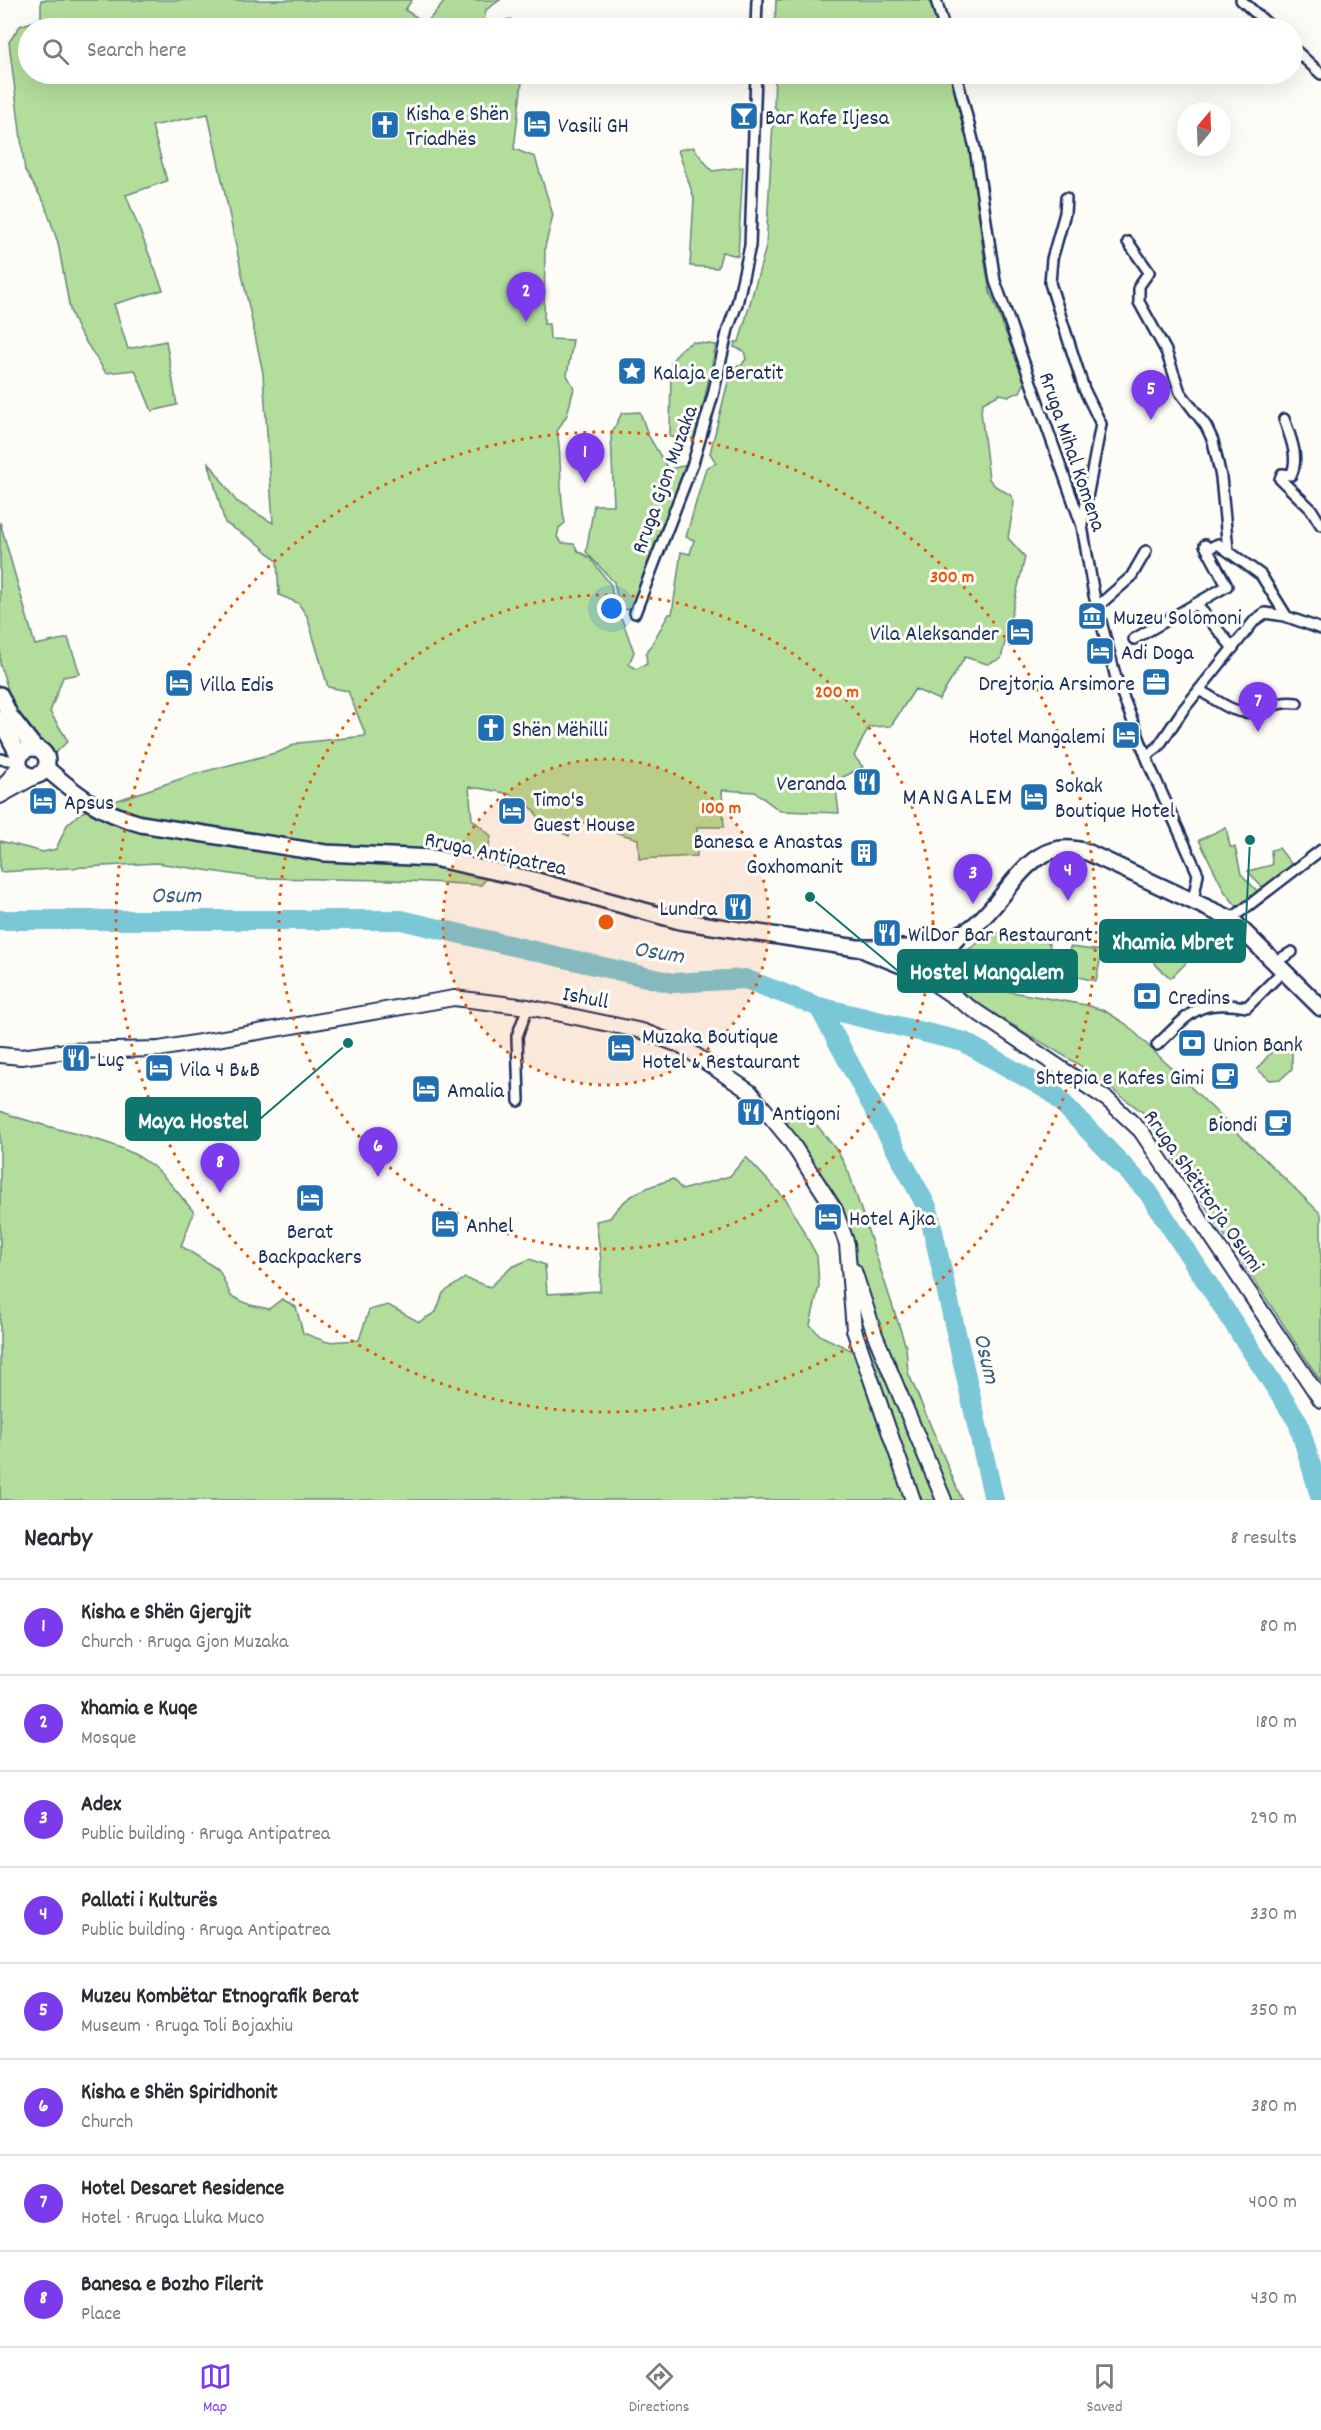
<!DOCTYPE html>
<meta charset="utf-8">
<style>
:root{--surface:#fff;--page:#f2f2f3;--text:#2b2b33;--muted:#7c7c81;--line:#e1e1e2;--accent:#7c3aed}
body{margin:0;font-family:Dekko,sans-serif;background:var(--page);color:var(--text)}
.compass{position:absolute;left:1177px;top:102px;width:54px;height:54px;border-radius:50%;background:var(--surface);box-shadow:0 6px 24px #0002;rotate:19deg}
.you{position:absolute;left:612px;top:609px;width:21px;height:21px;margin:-15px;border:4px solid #fff;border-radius:50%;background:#1a73e8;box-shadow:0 0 0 9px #1a73e833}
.badge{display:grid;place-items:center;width:39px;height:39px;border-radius:50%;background:var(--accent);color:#fff;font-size:20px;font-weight:700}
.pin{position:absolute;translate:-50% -50px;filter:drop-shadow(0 2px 3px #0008)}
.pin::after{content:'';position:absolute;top:32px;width:21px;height:18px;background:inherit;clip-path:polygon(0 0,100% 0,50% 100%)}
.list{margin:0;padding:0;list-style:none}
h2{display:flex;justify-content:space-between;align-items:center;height:78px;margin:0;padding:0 24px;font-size:26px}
h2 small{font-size:20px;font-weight:400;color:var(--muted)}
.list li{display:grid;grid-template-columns:39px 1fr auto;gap:18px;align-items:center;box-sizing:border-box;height:96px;padding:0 24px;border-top:2px solid var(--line)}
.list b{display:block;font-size:22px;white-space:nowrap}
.list p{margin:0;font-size:20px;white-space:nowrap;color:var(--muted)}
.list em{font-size:20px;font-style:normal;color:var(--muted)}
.icon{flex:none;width:33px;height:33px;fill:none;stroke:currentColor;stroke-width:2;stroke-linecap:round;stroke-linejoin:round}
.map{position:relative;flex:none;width:1321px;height:1500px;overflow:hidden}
.search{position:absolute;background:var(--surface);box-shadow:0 6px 24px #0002;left:18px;right:18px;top:18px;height:66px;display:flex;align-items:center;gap:15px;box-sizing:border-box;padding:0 21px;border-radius:33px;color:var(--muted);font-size:22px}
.sheet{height:846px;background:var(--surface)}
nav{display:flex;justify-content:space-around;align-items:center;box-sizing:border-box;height:84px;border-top:2px solid var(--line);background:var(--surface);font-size:16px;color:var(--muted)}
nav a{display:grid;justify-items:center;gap:3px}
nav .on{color:var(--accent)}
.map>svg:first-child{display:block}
.green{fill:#b3dd9a;stroke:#67867c;stroke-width:1.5}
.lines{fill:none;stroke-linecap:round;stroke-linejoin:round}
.river{stroke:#79c7d7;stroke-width:20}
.street-casing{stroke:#1b2f5e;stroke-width:14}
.secondary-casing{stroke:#1b2f5e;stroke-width:18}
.primary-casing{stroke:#1b2f5e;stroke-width:20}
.street{stroke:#fdfcf7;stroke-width:9}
.secondary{stroke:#fdfcf7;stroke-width:14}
.primary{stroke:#fdfcf7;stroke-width:15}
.ring{fill:none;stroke:#e8590c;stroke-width:3;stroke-dasharray:3 6}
.labels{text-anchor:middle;stroke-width:6;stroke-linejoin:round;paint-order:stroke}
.poi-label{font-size:22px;fill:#1b2f5e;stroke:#fdfcf7;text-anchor:start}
.street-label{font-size:22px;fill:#1b2f5e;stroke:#fdfcf7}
.neighbourhood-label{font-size:24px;letter-spacing:1.5px;fill:#1b2f5e;stroke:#fdfcf7}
.water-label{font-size:24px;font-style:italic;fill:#375d82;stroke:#fdfcf7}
.centre{fill:#e8590c;stroke:#fdfcf7;stroke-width:3}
.ring-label{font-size:18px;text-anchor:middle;font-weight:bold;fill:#e8590c;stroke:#fdfcf7;stroke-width:6;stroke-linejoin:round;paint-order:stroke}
.leader{fill:none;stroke:#0f766e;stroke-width:2}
.callout-dot{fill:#0f766e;stroke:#fdfcf7;stroke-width:2}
.callout{fill:#0f766e;stroke:#0f766e;stroke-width:2}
.callout-label{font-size:24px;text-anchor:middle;font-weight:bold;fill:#fff}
</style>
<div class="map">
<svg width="1321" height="1500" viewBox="0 0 1321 1500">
<rect width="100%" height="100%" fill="#fdfcf7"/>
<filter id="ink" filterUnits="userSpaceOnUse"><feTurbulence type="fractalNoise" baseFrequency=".0167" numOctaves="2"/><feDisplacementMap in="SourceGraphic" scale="12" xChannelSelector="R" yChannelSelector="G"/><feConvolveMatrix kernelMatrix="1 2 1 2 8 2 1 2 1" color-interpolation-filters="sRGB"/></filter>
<g filter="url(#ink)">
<!-- green -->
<g class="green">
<path d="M41,0h371l-7,10 21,13 20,-23h54l-14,10 -3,15 7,-3 9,6 2,-7 10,-2 6,9h-489v46h495l-9,75 21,8 18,58 -8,32 -1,77h5l1,15 23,1 -6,35 7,13 -7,27 -10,16c6,30 1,61 8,92l-6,5 -2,9 5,6 12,1 4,7 12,7 21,27 3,24 9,13 11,30 -5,12 7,5 11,-5 -1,-10 23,-40h3l9,-62 9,2 4,-14 -8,-3 20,-69 10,-5 -6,-10 22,-87h9l5,-7 -2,-8 -10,-4 1,-5h4l27,-95 7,-126 3,3 5,-9 -7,-9 1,-32h177l18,67 13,110 7,41 35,90 -5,10 -11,4 -9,-2 -17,9 -2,8 8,68 6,7 17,10 2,7 -6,35 17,19 -24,102 -14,5 -22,-7 -26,43 -24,-11 -24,37 -22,1 -15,29 9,11 -28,14 4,32 -59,-2 -25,-19 -33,-2 2,37h-27v29l-58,3 -1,-20 -64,-19 -5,16 -28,-13c-13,-31 -42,-32 -72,-36l3,32 19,17 -4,19 1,22 -7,8 -91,-5 -132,-2 -101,-15 -157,9v-31l43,11 13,-3 11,-24 13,-12 115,-39 84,-22 19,-9 68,-7 -18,-45 -20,-4 -21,-71 -9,-13 -19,-8 -2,-34 -18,-17 -34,-21 -17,-62 28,40 37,22 -10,-150 -55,-259 -56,12 15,55 -41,14 37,95 -49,14 14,45 38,-8 11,64 -25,6 -17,-41 -29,3 -28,-43 -8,-20 -12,-67 -14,-41 -19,-31 -16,-129 11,-16 21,-7z"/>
<path d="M776,0h157l7,28h-165z"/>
<path d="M693,147l19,24 31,-4 -5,89 -16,-4 -4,16 -28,-2 4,-68 -16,-48z"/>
<path d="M692,342l24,3 -20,94 -26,-2 1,-75 10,-13z"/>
<path d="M640,412l8,23 20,34 21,-4 -56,145 -13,-1 -6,-27 -28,-30 8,-47h20l-3,-71 11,-21z"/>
<path d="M0,522l35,123 33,-7 12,36 -17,3 -13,35 18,29 -18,17 -38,-55 -12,-39z"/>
<path d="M1226,827l4,20h5l6,27 18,19 -21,15 -13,-16 -26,-52z"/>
<path d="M1279,848l14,18 -30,23 -15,-18 24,-6 -1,-15z"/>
<path d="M994,932l54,10 2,4 -5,25 -7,2 -92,-16 23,-8z"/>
<path d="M1149,933l46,8 7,6 -31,31c-16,-12 -28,-23 -22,-45z"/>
<path d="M1070,947l32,4 -6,30 -31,-7z"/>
<path d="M955,982l131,23 19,6 21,13 195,190v168l-176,-268 -67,-50 -121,-72z"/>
<path d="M1282,1039l10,13v17l-11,10 -11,1 -13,-11z"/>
<path d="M801,1105l37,47 11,21 57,174 2,25 54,128h-962v-389c42,18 113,26 147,51 18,12 33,34 47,50l-13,34 38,24 12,26 19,9 19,4 13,-10 14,8 7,26 24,9 32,-2 10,-30 19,-5 31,17 17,-10 7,-19 22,-15 25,9 22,-20 18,-8 15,6 2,29 53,-3 1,-31 -5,-39 14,-3c16,-24 36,-31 63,-39l9,11 48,-14 16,-19 41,44 30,55 2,30 -9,39 11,11 34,16 25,-15 -42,-128 -54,-82z"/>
</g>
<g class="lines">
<!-- river -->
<g class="river">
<path d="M0,920h401l271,63 73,-4 74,28 109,202 66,291"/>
<path d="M819,1007l145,35 89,51 95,99 150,230 23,77"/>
</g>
<!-- street casing -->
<g class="street-casing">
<g id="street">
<path d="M936,0l8,28"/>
<path d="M1241,0l31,28"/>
<path d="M756,28l1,-28"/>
<path d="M1292,47l29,27"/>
<path d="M956,74l19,74 20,133 87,245 12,69 22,83 35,91 47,105 -5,27"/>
<path d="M1066,198l-1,15 -13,46 -2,24 34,106 17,35 -19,100"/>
<path d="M1128,242l21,30 -10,14v16l27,49 14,41 26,34 7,15 8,36 7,73"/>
<path d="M1284,419c6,17 16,39 7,56l-9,-1 -2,5 31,30 10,16"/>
<path d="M1207,549l11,-5 43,31 26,42"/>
<path d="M1197,605l36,43"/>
<path d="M1098,606l33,-29 15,-26"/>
<path d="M635,613l58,-150 20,-68 15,-66 9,-25 13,-58 6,-172"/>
<path d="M1134,639l93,-53 -22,-41"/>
<path d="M1199,690c17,9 36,27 57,21 17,-4 21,-10 41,-8"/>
<path d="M1146,756l12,-9 25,-37 72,-90 10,-7 20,3 36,13"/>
<path d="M0,759l18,2"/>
<path d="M1231,919l90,-69"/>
<path d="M1275,962l17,-10"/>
<path d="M1157,1045c35,-33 39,-46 90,-38l37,-37"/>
<path d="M519,1101l-2,-65 11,-29"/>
</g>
</g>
<!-- secondary casing -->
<g class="secondary-casing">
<g id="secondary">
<path d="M0,791l19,-25"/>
<path d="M0,796l34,-19"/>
<path d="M935,962l19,32"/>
<path d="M914,970l194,130 33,31 180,269"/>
<path d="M0,1055l21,2 46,-6 92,-2 295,-51 74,9 114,24 40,15 68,46 39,47 46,71 12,34 7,86 59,170"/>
<path d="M854,1271l21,64 69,165"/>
</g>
</g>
<!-- primary casing -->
<g class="primary-casing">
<g id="primary">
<path d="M0,695l10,21 25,32"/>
<path d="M0,719l19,37"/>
<circle cx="33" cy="762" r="14"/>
<path d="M46,768c32,28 53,44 95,56l184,29 108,5 97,21 150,42 177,27h58"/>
<path d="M926,946c17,-7 36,-9 50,-22 37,-31 53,-90 111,-72l144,67 90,89"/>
<path d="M866,951l48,19"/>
<path d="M935,962l-3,-12 -10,-4 -7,2 -6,7 2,12 7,5h8l33,-36"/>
</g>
</g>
<!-- street -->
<use href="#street" class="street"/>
<!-- secondary -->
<use href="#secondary" class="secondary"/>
<!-- primary -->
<use href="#primary" class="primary"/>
</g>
</g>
<!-- distance rings -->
<circle cx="606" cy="922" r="163" fill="#e8590c" fill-opacity=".12"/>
<g class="ring">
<circle cx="606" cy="922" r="163"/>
<circle cx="606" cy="922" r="327"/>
<circle cx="606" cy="922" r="490"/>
</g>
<!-- icons -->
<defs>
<g id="bar-square" transform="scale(1.5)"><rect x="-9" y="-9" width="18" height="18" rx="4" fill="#1f6fb2" stroke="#fdfcf7"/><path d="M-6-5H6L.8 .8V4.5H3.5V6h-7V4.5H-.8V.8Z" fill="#fff"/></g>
<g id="hotel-square" transform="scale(1.5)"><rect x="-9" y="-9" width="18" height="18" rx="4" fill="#1f6fb2" stroke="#fdfcf7"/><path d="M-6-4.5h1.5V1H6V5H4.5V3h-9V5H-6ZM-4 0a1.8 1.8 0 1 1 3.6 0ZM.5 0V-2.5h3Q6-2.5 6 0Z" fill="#fff"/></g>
<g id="church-square" transform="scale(1.5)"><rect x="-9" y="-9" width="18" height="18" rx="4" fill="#1f6fb2" stroke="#fdfcf7"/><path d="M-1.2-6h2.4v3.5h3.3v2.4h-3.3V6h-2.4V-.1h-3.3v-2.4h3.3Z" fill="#fff"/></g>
<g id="sight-square" transform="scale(1.5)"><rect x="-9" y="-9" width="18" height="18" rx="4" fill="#1f6fb2" stroke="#fdfcf7"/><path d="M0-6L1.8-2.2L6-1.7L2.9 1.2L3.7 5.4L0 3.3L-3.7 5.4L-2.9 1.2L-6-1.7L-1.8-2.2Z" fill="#fff"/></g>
<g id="museum-square" transform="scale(1.5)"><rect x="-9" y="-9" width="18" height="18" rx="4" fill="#1f6fb2" stroke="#fdfcf7"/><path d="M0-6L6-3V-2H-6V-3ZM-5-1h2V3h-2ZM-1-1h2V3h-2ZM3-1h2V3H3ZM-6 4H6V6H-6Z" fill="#fff"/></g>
<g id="office-square" transform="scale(1.5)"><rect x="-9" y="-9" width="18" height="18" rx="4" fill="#1f6fb2" stroke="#fdfcf7"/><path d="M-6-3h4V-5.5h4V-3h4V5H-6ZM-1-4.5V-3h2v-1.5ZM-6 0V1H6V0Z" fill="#fff"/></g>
<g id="restaurant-square" transform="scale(1.5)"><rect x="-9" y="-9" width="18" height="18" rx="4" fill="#1f6fb2" stroke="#fdfcf7"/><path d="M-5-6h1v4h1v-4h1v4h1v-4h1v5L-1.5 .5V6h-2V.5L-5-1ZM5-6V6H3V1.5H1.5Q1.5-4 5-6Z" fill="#fff"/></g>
<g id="building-square" transform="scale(1.5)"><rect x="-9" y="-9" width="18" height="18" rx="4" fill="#1f6fb2" stroke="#fdfcf7"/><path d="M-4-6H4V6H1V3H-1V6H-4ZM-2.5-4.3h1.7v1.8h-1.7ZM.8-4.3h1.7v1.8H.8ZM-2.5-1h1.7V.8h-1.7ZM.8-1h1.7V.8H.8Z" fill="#fff"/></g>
<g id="bank-square" transform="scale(1.5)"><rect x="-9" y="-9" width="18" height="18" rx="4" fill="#1f6fb2" stroke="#fdfcf7"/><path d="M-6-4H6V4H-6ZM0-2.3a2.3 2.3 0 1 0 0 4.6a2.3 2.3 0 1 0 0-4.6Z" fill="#fff"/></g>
<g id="cafe-square" transform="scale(1.5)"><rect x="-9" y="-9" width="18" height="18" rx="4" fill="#1f6fb2" stroke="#fdfcf7"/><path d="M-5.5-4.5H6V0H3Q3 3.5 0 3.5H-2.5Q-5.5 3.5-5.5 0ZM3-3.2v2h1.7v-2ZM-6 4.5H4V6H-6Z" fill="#fff"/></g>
</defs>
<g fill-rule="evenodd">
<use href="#bar-square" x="744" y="116"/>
<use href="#hotel-square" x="537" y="124"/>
<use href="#church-square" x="385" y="125"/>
<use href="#sight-square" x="632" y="371"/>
<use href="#museum-square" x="1092" y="616"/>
<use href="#hotel-square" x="1020" y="632"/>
<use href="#hotel-square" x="1100" y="651"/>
<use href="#office-square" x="1156" y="682"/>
<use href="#hotel-square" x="179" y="683"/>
<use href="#church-square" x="491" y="728"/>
<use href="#hotel-square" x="1126" y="735"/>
<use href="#restaurant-square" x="867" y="782"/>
<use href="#hotel-square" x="1034" y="797"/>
<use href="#hotel-square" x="43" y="801"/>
<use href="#hotel-square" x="512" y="811"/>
<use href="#building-square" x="864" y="853"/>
<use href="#restaurant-square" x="738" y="907"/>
<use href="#restaurant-square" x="887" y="933"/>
<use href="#bank-square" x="1147" y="996"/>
<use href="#bank-square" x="1192" y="1043"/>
<use href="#hotel-square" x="621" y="1048"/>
<use href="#restaurant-square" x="76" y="1058"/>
<use href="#hotel-square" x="159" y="1068"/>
<use href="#cafe-square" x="1225" y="1076"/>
<use href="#hotel-square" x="426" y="1089"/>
<use href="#restaurant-square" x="751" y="1112"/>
<use href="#cafe-square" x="1278" y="1123"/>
<use href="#hotel-square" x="310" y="1198"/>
<use href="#hotel-square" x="828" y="1217"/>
<use href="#hotel-square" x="445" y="1224"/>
</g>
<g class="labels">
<!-- poi labels -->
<g class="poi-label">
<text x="406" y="120">Kisha e Shën<tspan x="406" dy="25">Triadhës</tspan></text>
<text x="765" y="124">Bar Kafe Iljesa</text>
<text x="558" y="132">Vasili GH</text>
<text x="653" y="379">Kalaja e Beratit</text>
<text x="1113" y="624">Muzeu Solomoni</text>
<text x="999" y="640" text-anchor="end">Vila Aleksander</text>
<text x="1121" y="659">Adi Doga</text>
<text x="1135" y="690" text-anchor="end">Drejtoria Arsimore</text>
<text x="200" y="691">Villa Edis</text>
<text x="512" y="736">Shën Mëhilli</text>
<text x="1105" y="743" text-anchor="end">Hotel Mangalemi</text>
<text x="846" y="790" text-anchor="end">Veranda</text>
<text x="1055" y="792">Sokak<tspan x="1055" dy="25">Boutique Hotel</tspan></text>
<text x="533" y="806">Timo's<tspan x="533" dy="25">Guest House</tspan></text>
<text x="64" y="809">Apsus</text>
<text x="843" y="848" text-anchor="end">Banesa e Anastas<tspan x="843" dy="25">Goxhomanit</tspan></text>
<text x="717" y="915" text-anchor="end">Lundra</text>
<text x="908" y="941">WilDor Bar Restaurant</text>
<text x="1168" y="1004">Credins</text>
<text x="642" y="1043">Muzaka Boutique<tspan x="642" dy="25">Hotel &amp; Restaurant</tspan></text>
<text x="1213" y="1051">Union Bank</text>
<text x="97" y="1066">Luç</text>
<text x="180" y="1076">Vila 4 B&amp;B</text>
<text x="1204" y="1084" text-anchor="end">Shtepia e Kafes Gimi</text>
<text x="447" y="1097">Amalia</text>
<text x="772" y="1120">Antigoni</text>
<text x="1257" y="1131" text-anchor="end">Biondi</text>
<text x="849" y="1225">Hotel Ajka</text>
<text x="466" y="1232">Anhel</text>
<text x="310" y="1238" text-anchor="middle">Berat<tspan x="310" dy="25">Backpackers</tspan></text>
</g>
<!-- street labels -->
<g class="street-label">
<text transform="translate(1074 451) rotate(71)" y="8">Rruga Mihal Komena</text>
<text transform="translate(663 479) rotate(-70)" y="8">Rruga Gjon Muzaka</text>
<text transform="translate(496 852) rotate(12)" y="8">Rruga Antipatrea</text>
<text transform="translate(586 996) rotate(11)" y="8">Ishull</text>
<text transform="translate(1205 1190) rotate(55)" y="8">Rruga Shëtitorja Osumi</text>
</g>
<!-- neighbourhood labels -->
<g class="neighbourhood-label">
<text x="958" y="804">MANGALEM</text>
</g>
<!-- water labels -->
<g class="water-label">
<text x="176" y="902">Osum</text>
<text transform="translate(659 951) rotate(9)" y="8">Osum</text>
<text transform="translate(988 1358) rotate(77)" y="8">Osum</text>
</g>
</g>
<circle cx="606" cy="922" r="9" class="centre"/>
<g class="ring-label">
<text x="952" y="582">300 m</text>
<text x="837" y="697">200 m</text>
<text x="721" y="813">100 m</text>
</g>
<!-- callouts -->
<path class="leader" d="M1250 840L1245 941M810 897L898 971M348 1043L260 1119"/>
<g class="callout-dot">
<circle cx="1250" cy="840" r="6"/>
<circle cx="810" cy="897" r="6"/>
<circle cx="348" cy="1043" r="6"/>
</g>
<g class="callout">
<rect x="1100" y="920" width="145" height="42" rx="6"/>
<rect x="898" y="950" width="179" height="42" rx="6"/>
<rect x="126" y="1098" width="134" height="42" rx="6"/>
</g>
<g class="callout-label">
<text x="1173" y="949">Xhamia Mbret</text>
<text x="987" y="979">Hostel Mangalem</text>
<text x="193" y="1128">Maya Hostel</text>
</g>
</svg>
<svg class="compass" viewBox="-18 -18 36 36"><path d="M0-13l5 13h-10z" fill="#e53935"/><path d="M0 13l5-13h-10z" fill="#7c7c81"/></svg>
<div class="you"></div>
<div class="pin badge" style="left:585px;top:483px">1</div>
<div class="pin badge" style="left:526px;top:322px">2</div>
<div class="pin badge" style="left:973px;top:904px">3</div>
<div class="pin badge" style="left:1068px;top:901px">4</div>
<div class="pin badge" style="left:1151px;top:420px">5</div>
<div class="pin badge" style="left:378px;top:1177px">6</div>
<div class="pin badge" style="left:1258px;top:732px">7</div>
<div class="pin badge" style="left:220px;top:1193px">8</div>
<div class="search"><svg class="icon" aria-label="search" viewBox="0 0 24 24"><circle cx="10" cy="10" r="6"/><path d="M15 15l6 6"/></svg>Search here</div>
</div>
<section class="sheet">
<h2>Nearby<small>8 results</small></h2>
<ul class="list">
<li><span class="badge">1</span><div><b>Kisha e Shën Gjergjit</b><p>Church · Rruga Gjon Muzaka</p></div><em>80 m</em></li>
<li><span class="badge">2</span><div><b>Xhamia e Kuqe</b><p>Mosque</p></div><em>180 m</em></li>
<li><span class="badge">3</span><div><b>Adex</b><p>Public building · Rruga Antipatrea</p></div><em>290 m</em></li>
<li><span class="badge">4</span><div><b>Pallati i Kulturës</b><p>Public building · Rruga Antipatrea</p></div><em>330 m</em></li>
<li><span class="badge">5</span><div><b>Muzeu Kombëtar Etnografik Berat</b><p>Museum · Rruga Toli Bojaxhiu</p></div><em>350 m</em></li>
<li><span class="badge">6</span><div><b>Kisha e Shën Spiridhonit</b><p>Church</p></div><em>380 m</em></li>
<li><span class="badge">7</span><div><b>Hotel Desaret Residence</b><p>Hotel · Rruga Lluka Muco</p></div><em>400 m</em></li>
<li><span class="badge">8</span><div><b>Banesa e Bozho Filerit</b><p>Place</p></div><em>430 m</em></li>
</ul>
</section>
<nav>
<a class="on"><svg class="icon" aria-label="map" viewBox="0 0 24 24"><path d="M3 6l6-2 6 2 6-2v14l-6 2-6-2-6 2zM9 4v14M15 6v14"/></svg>Map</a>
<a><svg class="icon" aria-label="directions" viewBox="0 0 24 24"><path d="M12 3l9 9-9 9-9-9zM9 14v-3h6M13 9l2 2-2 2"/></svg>Directions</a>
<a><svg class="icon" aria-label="saved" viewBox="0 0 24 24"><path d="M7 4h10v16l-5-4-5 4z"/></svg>Saved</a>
</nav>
